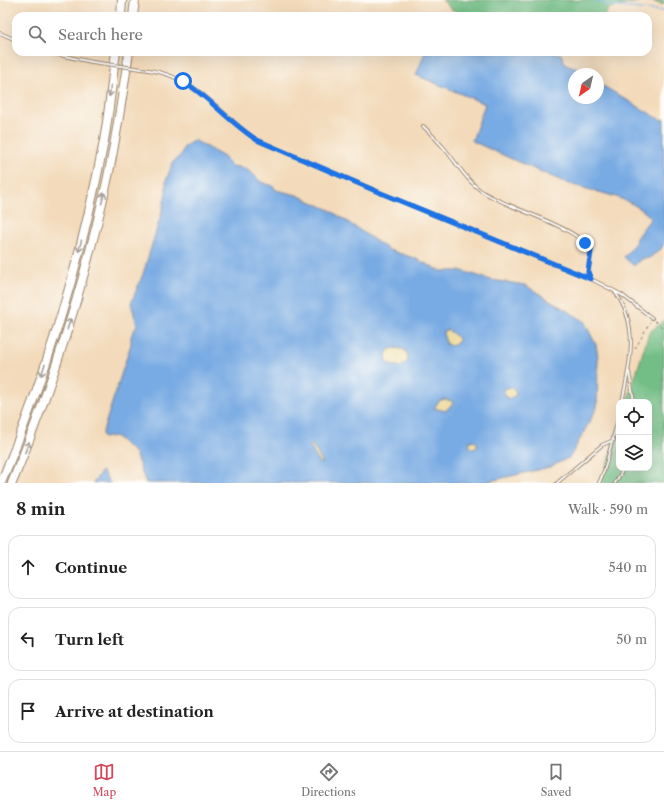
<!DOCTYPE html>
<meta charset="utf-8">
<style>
:root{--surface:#fff;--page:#f2f2f2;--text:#222;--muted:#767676;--line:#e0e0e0;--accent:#d1495b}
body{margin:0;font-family:"Libre Caslon Text",serif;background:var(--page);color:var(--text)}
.controls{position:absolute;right:12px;bottom:12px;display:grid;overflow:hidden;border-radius:8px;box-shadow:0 4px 16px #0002}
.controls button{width:36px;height:36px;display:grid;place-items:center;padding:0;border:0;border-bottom:1px solid var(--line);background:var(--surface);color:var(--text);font:20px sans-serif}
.compass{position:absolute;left:568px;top:68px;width:36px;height:36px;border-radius:50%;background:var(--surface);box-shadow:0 4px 16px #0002;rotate:214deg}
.stop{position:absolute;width:12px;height:12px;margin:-9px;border:3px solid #1a73e8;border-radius:50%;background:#fff}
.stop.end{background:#1a73e8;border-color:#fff;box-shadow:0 1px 4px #0008}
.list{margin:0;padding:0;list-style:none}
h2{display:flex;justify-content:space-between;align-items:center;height:52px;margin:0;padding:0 16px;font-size:17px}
h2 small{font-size:13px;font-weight:400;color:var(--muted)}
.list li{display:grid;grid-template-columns:26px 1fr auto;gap:12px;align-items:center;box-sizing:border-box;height:64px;margin:0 8px 8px;padding:0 8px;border:1px solid var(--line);border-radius:12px}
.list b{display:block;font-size:15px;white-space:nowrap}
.list em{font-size:13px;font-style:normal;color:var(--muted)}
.icon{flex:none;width:22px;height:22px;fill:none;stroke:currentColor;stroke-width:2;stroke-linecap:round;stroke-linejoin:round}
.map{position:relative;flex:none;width:664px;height:483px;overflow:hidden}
.search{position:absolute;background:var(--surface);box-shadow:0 4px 16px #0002;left:12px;right:12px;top:12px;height:44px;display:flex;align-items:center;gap:10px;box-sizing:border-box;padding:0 14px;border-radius:12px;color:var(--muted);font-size:15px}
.sheet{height:268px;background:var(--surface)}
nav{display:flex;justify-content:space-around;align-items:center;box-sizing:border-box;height:56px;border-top:1px solid var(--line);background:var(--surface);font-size:11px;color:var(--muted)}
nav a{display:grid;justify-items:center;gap:2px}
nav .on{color:var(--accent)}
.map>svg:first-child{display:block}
.forest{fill:#73be86;stroke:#577452}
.sand{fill:#eeda9e;stroke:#94825e}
.water{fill:#78aae3;stroke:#5a6a80;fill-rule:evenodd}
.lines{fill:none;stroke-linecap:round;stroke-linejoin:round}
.stream{stroke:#78aae3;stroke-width:1.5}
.service-casing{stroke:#97826c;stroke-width:4}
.motorway-casing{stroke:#97826c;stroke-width:10}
.path{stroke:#97826c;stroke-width:1;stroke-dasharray:3 3;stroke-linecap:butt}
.service{stroke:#fff;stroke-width:2}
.motorway{stroke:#fff;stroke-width:8}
.service-bridge-casing{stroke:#97826c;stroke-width:4;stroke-linecap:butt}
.service-bridge{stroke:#fff;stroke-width:2}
.oneway{stroke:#a79f9a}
.route{stroke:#1a73e8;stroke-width:5}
</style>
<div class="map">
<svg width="664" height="483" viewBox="0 0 664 483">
<rect width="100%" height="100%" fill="#fdfcf7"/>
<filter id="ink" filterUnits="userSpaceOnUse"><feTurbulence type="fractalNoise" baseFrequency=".025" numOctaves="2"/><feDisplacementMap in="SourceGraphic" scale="8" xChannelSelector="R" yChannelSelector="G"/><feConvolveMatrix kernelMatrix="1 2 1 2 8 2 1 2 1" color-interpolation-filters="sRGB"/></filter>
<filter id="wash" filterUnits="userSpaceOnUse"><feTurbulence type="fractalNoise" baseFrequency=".012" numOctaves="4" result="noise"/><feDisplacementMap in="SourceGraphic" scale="16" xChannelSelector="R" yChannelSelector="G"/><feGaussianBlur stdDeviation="0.9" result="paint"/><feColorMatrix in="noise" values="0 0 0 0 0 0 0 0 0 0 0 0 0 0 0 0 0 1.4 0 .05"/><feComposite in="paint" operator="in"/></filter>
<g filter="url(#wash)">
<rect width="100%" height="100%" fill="#f3daba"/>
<!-- forest -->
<g class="forest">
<path d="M442,0h222v5l-16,-5 -39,8 -5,8h-142l-12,-8z"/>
<path d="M664,320v163h-63l18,-55v40h30v-66h-22l22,-69z"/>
</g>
<!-- sand -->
<g class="sand">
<path d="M447,330l4,2 7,6v4c-4,4 -6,4 -11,3l-4,-11 1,-3z"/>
<path d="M397,348l8,2 3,6v5l-7,6c-3,-1 -7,-1 -10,-2 -6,-2 -7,-13 -1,-16 2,-1 4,0 7,-1z"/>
<path d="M511,387l4,3 1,5 -7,4 -3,-2 -3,-8z"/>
<path d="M444,399l8,2 2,3 -9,7 -11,-3 5,-7z"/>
<circle cx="473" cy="445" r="4.5"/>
<path d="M312,444l11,19h-3l-11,-17z"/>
</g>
<!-- water -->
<g class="water">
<path d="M425,52h87l5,1 4,-1h26l14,2 5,11 12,4 7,5h-11v24h24v-15l63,37 3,-1v125l-3,5 -12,9 -8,1 -7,7 -10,-9 11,-13 1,-6 15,-20c-21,-23 -56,-25 -84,-35 -32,-13 -64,-28 -95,-42l13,-37 -69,-29z"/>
<path d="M194,140l30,17 7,9 13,2 9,6 8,8 12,4 3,4 21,5 33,15 59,40 25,8 27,13h22l28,9 34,5 59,36 12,24 2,12 -1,51 -27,49 -20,10 -69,16h-335l-11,-30 -20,-17 -12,2 -1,-4 29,-90v-8l6,-11 -6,-22 12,-29 19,-62 4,-20v-11l7,-19 8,-7 3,-8zM447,330l4,2 7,6v4c-4,4 -6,4 -11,3l-4,-11 1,-3zM397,348l8,2 3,6v5l-7,6c-3,-1 -7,-1 -10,-2 -6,-2 -7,-13 -1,-16 2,-1 4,0 7,-1zM511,387l4,3 1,5 -7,4 -3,-2 -3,-8zM444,399l8,2 1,3 -8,7 -11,-3 5,-7zM473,440l4,3 1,4 -6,2 -3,-4 1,-4zM312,444l11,19h-4l-9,-17z"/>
<path d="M102,471l8,12h-17z"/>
</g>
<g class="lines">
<!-- stream -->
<path class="stream" d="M595,0l15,6 54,5"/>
</g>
</g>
<g filter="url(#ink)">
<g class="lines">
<!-- service casing -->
<g class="service-casing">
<g id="service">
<path d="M0,33l16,7"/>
<path d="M45,52l47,10"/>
<path d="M149,70c12,2 22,5 33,11 28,14 48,42 75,59l119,51 219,90 27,14 30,23"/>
<path d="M423,126c7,7 14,14 21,22 12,14 21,31 36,42 24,18 99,36 111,61l-3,21 3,7"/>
<path d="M615,292c25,34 15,72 7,110"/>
<path d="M629,372l5,30"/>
<path d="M557,483l45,-38 12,-5"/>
<path d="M599,483l5,-12 15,-55"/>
<path d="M615,483l9,-15"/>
</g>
</g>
<!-- motorway casing -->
<g class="motorway-casing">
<g id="motorway">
<path d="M121,16l1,-16"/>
<path d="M133,16l2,-16"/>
<path d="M1,483c44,-106 79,-219 101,-332 7,-33 9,-66 14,-99"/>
<path d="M12,483c40,-96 71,-196 94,-297 10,-44 16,-89 23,-134"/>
</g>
</g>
<!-- path -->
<g class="path">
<path d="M655,321l9,8"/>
<path d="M635,349l15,-27"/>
</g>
<!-- service -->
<use href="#service" class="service"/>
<!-- motorway -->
<use href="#motorway" class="motorway"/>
<!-- service-bridge casing -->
<g class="service-bridge-casing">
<path id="service-bridge" d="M92,62l57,8"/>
</g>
<!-- service-bridge -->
<use href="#service-bridge" class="service-bridge"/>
</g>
<!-- one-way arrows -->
<defs><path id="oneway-shaft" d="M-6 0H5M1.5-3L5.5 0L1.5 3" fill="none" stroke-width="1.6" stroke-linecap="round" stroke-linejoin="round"/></defs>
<g class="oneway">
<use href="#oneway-shaft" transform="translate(110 91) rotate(97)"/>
<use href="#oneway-shaft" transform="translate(103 198) rotate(-76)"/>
<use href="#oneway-shaft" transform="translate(80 246) rotate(104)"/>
<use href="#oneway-shaft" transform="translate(69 324) rotate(-72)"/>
<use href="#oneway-shaft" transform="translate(43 370) rotate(108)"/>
<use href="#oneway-shaft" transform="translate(27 447) rotate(-69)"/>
</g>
</g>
<g class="lines" filter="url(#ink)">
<!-- route -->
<path class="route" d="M183,81c27,17 47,42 74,59l119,51 215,88 -3,-7 3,-21 -6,-8"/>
</g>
</svg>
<div class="controls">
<button><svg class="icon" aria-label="locate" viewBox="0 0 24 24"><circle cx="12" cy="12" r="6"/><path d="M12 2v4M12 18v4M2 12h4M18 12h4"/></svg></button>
<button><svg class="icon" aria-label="layers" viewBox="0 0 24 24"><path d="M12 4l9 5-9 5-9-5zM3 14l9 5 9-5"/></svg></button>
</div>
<svg class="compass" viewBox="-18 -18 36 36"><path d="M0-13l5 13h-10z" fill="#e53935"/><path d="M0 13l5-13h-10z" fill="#767676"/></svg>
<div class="stop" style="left:183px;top:81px"></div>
<div class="stop end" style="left:585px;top:243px"></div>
<div class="search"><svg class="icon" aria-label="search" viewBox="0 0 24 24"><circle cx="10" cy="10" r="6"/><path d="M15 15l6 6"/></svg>Search here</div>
</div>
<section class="sheet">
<h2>8 min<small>Walk · 590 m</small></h2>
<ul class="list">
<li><svg class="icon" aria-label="ahead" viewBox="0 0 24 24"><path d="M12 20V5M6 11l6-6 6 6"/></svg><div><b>Continue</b></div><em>540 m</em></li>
<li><svg class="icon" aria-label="left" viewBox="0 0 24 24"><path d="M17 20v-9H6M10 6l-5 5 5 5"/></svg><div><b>Turn left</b></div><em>50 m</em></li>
<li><svg class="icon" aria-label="arrive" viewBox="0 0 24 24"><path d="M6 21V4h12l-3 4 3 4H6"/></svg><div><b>Arrive at destination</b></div></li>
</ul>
</section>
<nav>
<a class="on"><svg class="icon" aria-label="map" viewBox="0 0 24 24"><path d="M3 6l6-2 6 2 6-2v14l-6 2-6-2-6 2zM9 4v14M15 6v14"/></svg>Map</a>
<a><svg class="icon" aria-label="directions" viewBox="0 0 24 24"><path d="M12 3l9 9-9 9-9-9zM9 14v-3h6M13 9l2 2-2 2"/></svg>Directions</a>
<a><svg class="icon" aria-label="saved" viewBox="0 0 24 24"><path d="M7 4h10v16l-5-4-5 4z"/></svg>Saved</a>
</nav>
